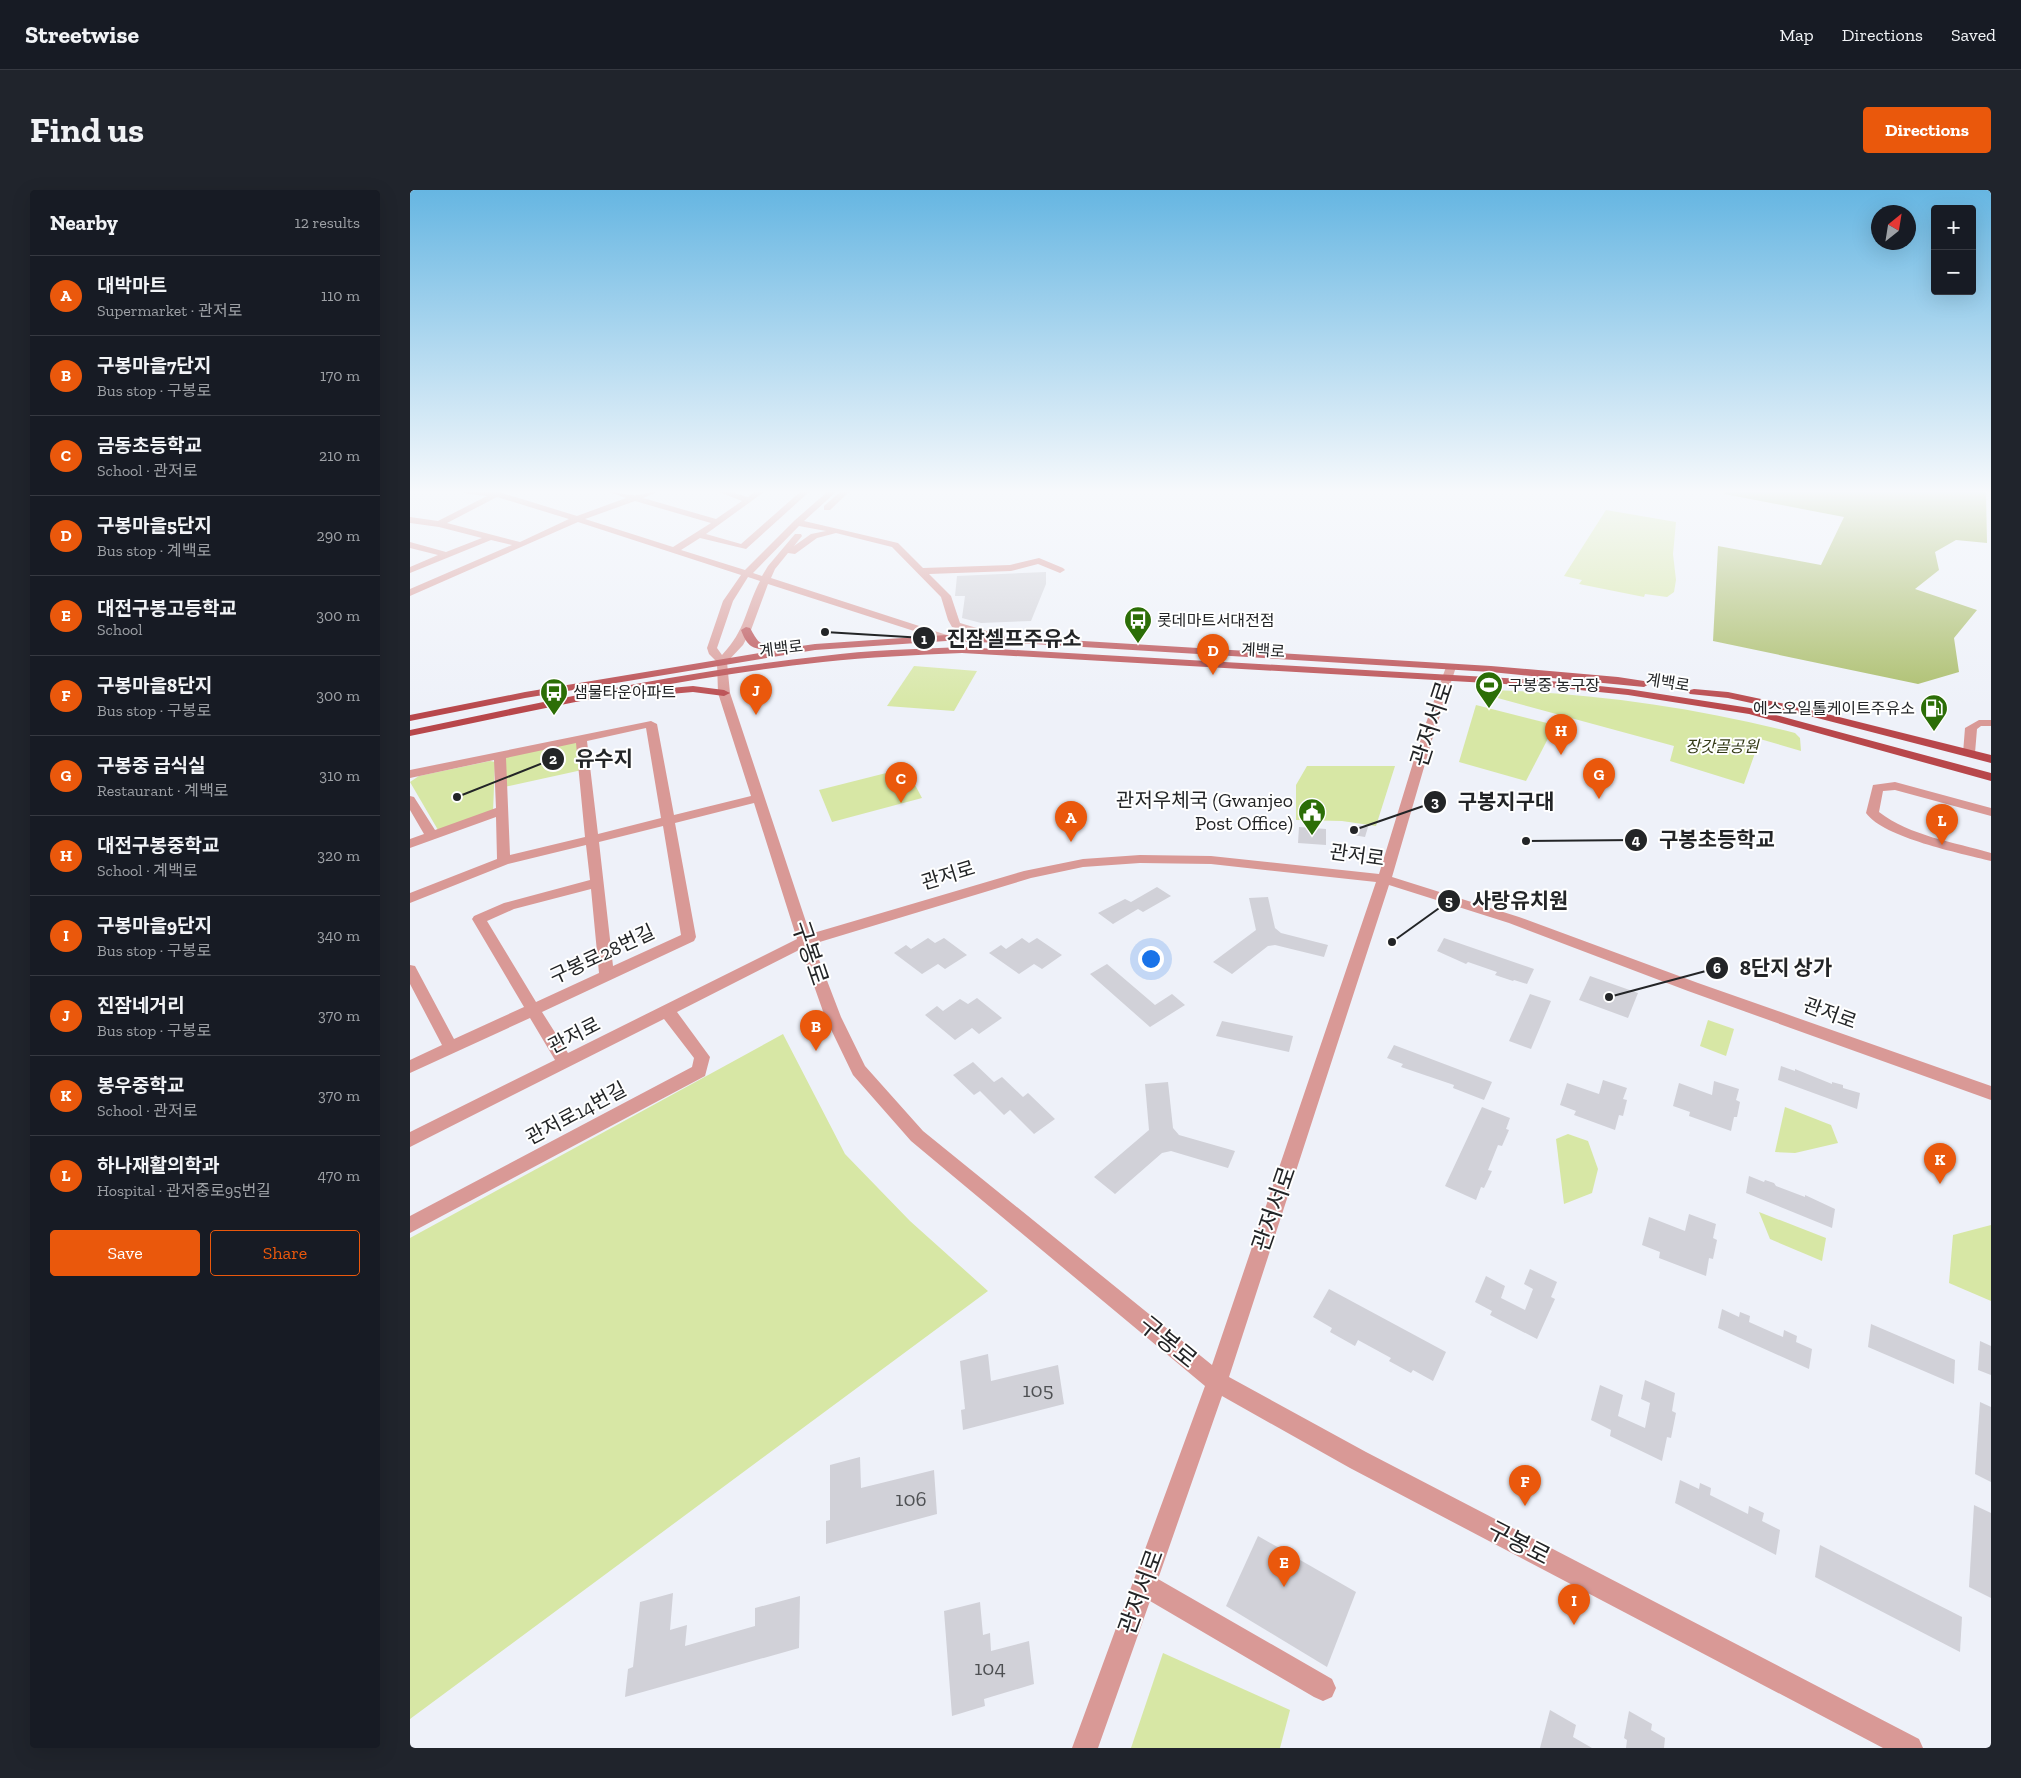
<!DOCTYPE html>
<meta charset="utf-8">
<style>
:root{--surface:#171b24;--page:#20242c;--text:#f1f3f6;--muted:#9ea1a6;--line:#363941;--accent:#ea580c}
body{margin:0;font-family:"Zilla Slab","Noto Sans KR",serif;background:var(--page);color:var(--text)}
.controls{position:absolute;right:15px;top:15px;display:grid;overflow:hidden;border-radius:5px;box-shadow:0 5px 20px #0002}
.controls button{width:45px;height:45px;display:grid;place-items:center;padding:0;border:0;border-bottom:1px solid var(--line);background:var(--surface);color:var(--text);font:25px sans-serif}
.compass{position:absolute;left:1461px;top:15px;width:45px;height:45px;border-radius:50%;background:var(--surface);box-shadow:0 5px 20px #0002;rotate:30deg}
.you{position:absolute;left:740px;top:768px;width:18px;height:18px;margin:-12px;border:4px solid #fff;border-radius:50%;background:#1a73e8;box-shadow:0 0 0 8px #1a73e833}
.badge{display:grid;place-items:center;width:32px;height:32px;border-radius:50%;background:var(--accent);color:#fff;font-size:16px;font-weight:700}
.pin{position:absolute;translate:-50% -41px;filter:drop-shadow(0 1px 2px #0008)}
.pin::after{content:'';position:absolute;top:26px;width:18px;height:15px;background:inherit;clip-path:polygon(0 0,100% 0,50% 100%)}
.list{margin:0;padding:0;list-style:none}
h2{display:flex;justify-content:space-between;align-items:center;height:65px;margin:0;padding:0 20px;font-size:21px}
h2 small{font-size:16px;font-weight:400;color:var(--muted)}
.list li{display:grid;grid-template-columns:32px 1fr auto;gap:15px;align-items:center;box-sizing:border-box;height:80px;padding:0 20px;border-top:1px solid var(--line)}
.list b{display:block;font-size:19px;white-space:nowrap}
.list p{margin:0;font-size:16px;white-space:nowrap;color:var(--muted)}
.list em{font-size:16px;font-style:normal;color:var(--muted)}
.actions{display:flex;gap:10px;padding:15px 20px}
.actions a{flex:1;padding:11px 0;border:1px solid var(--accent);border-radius:5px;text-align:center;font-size:18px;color:var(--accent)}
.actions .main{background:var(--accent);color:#fff}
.map{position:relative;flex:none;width:1581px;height:1558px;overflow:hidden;border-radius:5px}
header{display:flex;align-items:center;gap:30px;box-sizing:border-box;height:70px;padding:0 25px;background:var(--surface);border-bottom:1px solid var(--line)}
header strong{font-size:24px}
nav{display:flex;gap:28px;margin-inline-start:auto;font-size:18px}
.intro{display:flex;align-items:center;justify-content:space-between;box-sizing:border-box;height:120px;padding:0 30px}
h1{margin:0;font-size:35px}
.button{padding:12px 22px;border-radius:5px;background:var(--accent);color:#fff;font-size:18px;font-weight:700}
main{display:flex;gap:30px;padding:0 30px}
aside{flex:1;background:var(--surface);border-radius:5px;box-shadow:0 5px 20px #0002}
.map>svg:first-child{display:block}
.green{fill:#d7e7a5}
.forest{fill:#a9bc67}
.building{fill:#d1d1d8}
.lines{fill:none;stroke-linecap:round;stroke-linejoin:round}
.minor{fill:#d99996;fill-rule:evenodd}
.major{fill:#b8474b;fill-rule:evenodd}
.labels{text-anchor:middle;stroke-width:4;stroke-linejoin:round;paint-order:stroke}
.far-poi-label{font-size:16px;fill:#232527;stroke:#fff;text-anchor:start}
.far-street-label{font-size:16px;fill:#232527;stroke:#fff}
.far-park-label{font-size:16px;font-style:italic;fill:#333a16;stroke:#fff}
.poi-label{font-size:20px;fill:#232527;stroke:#fff;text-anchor:end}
.street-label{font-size:20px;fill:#232527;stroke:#fff}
.near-number-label{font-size:21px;fill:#4e5053}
.near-street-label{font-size:24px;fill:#232527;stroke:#fff}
.leader{fill:none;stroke:#232527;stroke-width:2}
.callout-dot{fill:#232527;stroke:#fff;stroke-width:2}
.mark-label{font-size:15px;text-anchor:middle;font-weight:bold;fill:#fff}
.callout-label{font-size:21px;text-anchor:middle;font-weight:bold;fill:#232527;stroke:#fff;stroke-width:4;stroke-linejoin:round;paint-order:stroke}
</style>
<header>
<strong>Streetwise</strong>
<nav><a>Map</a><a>Directions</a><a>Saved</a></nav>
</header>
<div class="intro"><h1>Find us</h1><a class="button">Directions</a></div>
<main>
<aside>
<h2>Nearby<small>12 results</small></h2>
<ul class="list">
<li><span class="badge">A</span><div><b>대박마트</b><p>Supermarket · 관저로</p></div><em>110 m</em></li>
<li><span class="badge">B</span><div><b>구봉마을7단지</b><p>Bus stop · 구봉로</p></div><em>170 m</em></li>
<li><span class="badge">C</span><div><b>금동초등학교</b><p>School · 관저로</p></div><em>210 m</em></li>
<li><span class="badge">D</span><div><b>구봉마을5단지</b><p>Bus stop · 계백로</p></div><em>290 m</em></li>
<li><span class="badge">E</span><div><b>대전구봉고등학교</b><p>School</p></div><em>300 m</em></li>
<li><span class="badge">F</span><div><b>구봉마을8단지</b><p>Bus stop · 구봉로</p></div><em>300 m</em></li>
<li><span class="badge">G</span><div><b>구봉중 급식실</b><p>Restaurant · 계백로</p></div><em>310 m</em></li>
<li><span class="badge">H</span><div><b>대전구봉중학교</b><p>School · 계백로</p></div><em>320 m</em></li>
<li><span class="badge">I</span><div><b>구봉마을9단지</b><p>Bus stop · 구봉로</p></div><em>340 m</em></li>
<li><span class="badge">J</span><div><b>진잠네거리</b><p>Bus stop · 구봉로</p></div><em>370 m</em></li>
<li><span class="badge">K</span><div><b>봉우중학교</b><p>School · 관저로</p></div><em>370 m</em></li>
<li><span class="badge">L</span><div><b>하나재활의학과</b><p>Hospital · 관저중로95번길</p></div><em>470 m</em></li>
</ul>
<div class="actions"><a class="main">Save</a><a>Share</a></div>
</aside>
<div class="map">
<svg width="1581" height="1558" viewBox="0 0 1581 1558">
<rect width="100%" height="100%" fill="#eef1f9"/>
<!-- green -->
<g class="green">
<path d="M1196,320l70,12 -3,32 3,26 -2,12 -7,5 -22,-3 -1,3 -65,-13 3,-4 -18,-4z"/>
<path d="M504,476l63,5 -23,40 -67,-5z"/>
<path d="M1073,500c105,2 211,17 312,43l5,5 1,13 -41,-12 -16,45 -74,-23 4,-15 -191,-52z"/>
<path d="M1066,515l79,20 -29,56 -67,-19z"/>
<path d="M167,551l5,29 -78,17 2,-31z"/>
<path d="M80,571l5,1 -2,50 -55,18 -28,-48 9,-6z"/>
<path d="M897,576h88l-19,60 -34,-5 -46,-1v-35z"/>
<path d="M496,578l16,30 -90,24 -13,-32z"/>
<path d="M1298,830l26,9 -8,27 -26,-10z"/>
<path d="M373,844l62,120 65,67 78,70 -578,428v-481z"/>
<path d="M1375,917l46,18 7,18 -43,10 -20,-1z"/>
<path d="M1158,944l20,7 10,28 -6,24 -28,11 -8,-65z"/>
<path d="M1349,1022l67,26 -4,23 -52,-22z"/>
<path d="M1581,1035v76l-42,-18 4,-48z"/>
<path d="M753,1463l127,57 -10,38h-149z"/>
</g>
<!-- forest -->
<path class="forest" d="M1315,302h261l1,51 -31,-3 -21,12 4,18 -24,19 62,21 -23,28 5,34 -41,12 -205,-43 5,-95 103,19 23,-48 -120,-23z"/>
<!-- building -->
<g class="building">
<path d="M636,382v12l-15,37 -50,2 -19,-5 3,-22h-10l2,-20z"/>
<path d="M946,635l12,2 -3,10 -12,-2z"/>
<path d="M889,637l27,2v16l-28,-2z"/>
<path d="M747,697l14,9 -28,16 -5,-3 -25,15 -15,-11 27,-14 6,3z"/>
<path d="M858,707l7,31 6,5 47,12 -4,12 -49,-12 -7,1 -36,28 -19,-12 43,-32 -7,-32z"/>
<path d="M518,748l7,5 9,-5 23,17 -22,14 -7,-5 -16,10 -28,-21 12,-8 5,4z"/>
<path d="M612,748l7,5 8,-5 25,17 -20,14 -8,-5 -15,10 -30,-21 12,-8 5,4z"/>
<path d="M1034,748l90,31 -7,15 -13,-4 -1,1 -18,-6 2,-3 -29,-10 -2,2 -29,-13z"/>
<path d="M697,774l48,41 17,-11 13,11 -35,22 -60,-53z"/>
<path d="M1180,786l48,17 -10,25 -49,-18z"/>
<path d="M1120,804l21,7 -20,48 -22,-8z"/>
<path d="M567,808l25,20 -23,16 -7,-6 -17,12 -30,-25 12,-9 6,5 17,-12 8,5z"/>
<path d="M812,831l71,15 -4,16 -73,-16z"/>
<path d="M984,855l98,37 -8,18 -31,-12 1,-3 -53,-18 2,-3 -16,-6z"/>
<path d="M563,872l21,20 8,-5 21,20 5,-4 27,26 -21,15 -24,-24 -6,5 -24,-24 -6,4 -21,-20z"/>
<path d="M1371,876l14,5v-2l37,15v-2l11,3v3l17,5 -3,16 -79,-29z"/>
<path d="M1193,890l24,8 -4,11 4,1 -4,16 -4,-1 -4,15 -41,-15 2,-4 -16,-6 7,-22 32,11z"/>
<path d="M1304,891l25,8 -3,11 4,2 -3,15h-3l-3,14 -42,-15 1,-4 -17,-6 6,-23 33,12z"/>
<path d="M758,892l5,46 6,7 56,16 -7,17 -57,-17 -9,2 -47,41 -21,-17 55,-47 -4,-46z"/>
<path d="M1072,917l28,11 -4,11 3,1 -7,16 -4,-1 -10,25 4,1 -8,17 -3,-1 -5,13 -31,-14z"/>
<path d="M1339,986l15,6 1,-2 9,3 2,3 29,11v-2l30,14 -3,19 -86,-35z"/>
<path d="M1279,1024l27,10 -3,14 4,2 -4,19 -4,-1 -3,18 -47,-18 1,-6 -18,-7 7,-28 36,14z"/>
<path d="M1120,1079l27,13 -6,15 4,2 -18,40 -47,-24 2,-4 -17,-9 11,-26 19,10 -4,12 24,12 8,-21 -9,-5z"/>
<path d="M919,1099l117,63 -13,29 -20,-11 -2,3 -22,-12 2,-3 -33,-18 -3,6 -25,-14 2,-4 -19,-11z"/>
<path d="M1312,1119l17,8 1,-5 10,4 -1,6 34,15 1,-7 13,6 -1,6 16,7 -3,20 -91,-41z"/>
<path d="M1461,1134l84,36 -1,24 -86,-37z"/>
<path d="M1570,1151l11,5v29l-13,-5z"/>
<path d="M578,1164l3,27 67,-16 6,39 -101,26 -2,-20 4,-1 -5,-48z"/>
<path d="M1235,1190l30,13 -3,18 4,2 -5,25 -4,-1 -5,24 -52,-25 1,-6 -20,-10 9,-35 23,10 -5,21 27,12 5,-25 -9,-4z"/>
<path d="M1570,1212l11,5v75l-16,-8z"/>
<path d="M450,1267l1,31 73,-18 3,44 -111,30v-23l4,-1v-55z"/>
<path d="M1270,1290l19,9 1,-6 11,5 -1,7 38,19 1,-8 15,7 -2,8 18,9 -4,25 -101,-52z"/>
<path d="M1564,1315l17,8v85l-22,-11z"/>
<path d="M848,1346l98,56 -29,75 -101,-61z"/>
<path d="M1410,1355l142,72 -2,35 -145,-75z"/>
<path d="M263,1403l-3,37 17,-5 -2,21 70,-20v-18l45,-12 -1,52 -174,49 3,-28 5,-2 7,-65z"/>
<path d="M570,1412l3,33 7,-2 1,18 38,-10 5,43 -50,15 1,7 -33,10 -8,-105z"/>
<path d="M1140,1520l26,15 -3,12 19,11h-52z"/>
<path d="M1219,1521l23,13 -1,6 14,8 -1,10h-38l1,-8 -3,-2z"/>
</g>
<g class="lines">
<!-- minor -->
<g class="minor">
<path d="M53,302h36l78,24 49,-18 -17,-6c9,0 16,3 24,3 5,1 16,-3 24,-3l-14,6 73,21 26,-18 -23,-9h13l16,5 6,-5h10l-58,42 35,10 59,-52h9l-63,57 -46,-11 -19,12 64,20 49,-49 33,-29h9l-32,29 94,22 25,25 87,-3 29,-7 24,10 2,2 -5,3 -22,-9 -27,7 -82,3 22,22 9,27 50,15 1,2 -5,3 -54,-16 -4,-7 -7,-23 -49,-50 -56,-14 -19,5 -22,16 -7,-1 -13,16 -4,9 179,58 1,2 -5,3 -4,-1 -174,-56 -17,46 -8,15 -16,17 3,31 80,241 214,-63 59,-12 57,-4 71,1 168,18 41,-134 26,-73 5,-3 5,3 -24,73 -40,137 127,40 179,66 293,103v14l-303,-109 -179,-68 -120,-38 -160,492 137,75 553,287 4,9h-40l-533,-280 -128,-72 -64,183 174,100 4,9 -4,9 -9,4 -9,-4 -164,-96 -52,147h-26l133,-362 -294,-245 -58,-66 -28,-58 -24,-68 -124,63 33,45 -5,19 -295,157v-17l282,-149 2,-9 -30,-39 -254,128v-15l145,-72 -25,-42 -120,55v-13l32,-15 -32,-61v-19l5,1 39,73 70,-32 -52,-88 2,-3 30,-13 86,-23 -4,-35 -78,19 -98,39v-10l87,-34 -1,-42 -86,31v-9l14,-5 -14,-24v-14l4,1 21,33 61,-22 -2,-48 -84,18v-8l241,-49 6,3 17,91 77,-19 -33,-103 -1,-31 -8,-8 -2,-6 16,-47 18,-26 -163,-53 -168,74v-7l102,-44 -21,-5 -81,33v-6l28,-12 -28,-7v-6l36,10 36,-14 -43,-11 -29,-4v-6l28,4 49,-25 -20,-2zM87,307l72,22 -49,23 -73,-19zM225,311l76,22 -38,24 -88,-28zM389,336l27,5 -15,3 -17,12 8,-10 -1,-2h-6l-27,32 -6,10 -9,-3zM338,387l12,4c-15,29 -14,49 -38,74l-5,-7 16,-47zM236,538l15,90 -63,16 -11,-93zM166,553l9,94 -75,18 -4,-97zM344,613l43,136 -229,114 -26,-41 152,-71 2,-4 -21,-114zM253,636l18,109 -68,31 -14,-124zM730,673l71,1 165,18 -164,483 -289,-234 -58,-65 -24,-49 -28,-73 218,-66 52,-11zM181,699l8,84 -63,29 -49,-81 27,-12z"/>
<path d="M430,302h9l-19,18h-6v-4z"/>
<path d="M1569,530h12v6h-10l-4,3 -2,24 -2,3h-8l-2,-3 2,-25z"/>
<path d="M1485,592l96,26v8l-96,-26 -12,1 -4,21c31,24 75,30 112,41v8c-31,-8 -107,-23 -125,-48l7,-28z"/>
</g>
<!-- major -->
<g class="major">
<path d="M336,437l4,1c12,21 8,13 30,18v3l35,-5 131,-9 88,3 457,28 127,11 26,4 5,3 -5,3 -153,-15 -457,-28 -88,-3 -131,9 -290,48 -115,23v-6l115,-23 246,-41c-19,-3 -23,-3 -30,-21z"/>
<path d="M552,457l579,33 87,9 122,19 241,65v8l-242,-67 -121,-19 -87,-9 -579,-33c-47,2 -93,4 -139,9 -139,15 -276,46 -413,74v-6c137,-29 274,-59 413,-74 46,-6 92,-7 139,-9z"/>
<path d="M283,496l31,4 6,3 -6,3 -31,-4 -23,2 -6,-3 6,-3z"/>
<path d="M1284,499l34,3 71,15 192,48v8l-193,-50 -70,-15 -38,-4 -2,-2 2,-2z"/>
</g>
</g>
<!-- sky -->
<linearGradient id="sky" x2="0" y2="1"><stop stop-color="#66b6e2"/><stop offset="0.58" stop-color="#f7f9fc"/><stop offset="1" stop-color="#f7f9fc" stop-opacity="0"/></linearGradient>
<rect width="1581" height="520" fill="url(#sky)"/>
<!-- icons -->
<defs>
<g id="bus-pin" transform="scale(1.4375)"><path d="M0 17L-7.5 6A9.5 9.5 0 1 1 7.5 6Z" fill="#2c6e07" stroke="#fff"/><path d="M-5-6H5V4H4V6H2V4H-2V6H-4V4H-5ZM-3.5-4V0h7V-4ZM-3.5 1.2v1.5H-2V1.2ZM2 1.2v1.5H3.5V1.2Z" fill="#fff"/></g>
<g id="stadium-pin" transform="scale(1.4375)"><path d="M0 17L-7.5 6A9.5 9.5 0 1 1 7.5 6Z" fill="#2c6e07" stroke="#fff"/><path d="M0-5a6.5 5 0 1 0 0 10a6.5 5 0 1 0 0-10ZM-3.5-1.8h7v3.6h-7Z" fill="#fff"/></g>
<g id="fuel-pin" transform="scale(1.4375)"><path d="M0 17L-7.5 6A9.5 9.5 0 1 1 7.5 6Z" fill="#2c6e07" stroke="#fff"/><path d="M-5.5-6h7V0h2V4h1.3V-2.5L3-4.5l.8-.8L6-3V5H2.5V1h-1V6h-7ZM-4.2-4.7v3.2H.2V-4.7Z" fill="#fff"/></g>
<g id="civic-pin" transform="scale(1.4375)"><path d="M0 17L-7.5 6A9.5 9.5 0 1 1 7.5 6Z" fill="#2c6e07" stroke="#fff"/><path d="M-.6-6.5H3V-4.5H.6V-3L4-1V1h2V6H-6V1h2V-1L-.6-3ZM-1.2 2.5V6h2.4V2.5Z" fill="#fff"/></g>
</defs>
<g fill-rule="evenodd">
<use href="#bus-pin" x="728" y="430"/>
<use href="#stadium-pin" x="1079" y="495"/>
<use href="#bus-pin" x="144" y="502"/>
<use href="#fuel-pin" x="1524" y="518"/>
<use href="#civic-pin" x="902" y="622"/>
</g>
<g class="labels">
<!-- far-poi labels -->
<g class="far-poi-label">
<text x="747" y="436">롯데마트서대전점</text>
<text x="1098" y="501">구봉중 농구장</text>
<text x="163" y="508">샘물타운아파트</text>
<text x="1505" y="524" text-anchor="end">에스오일톨케이트주유소</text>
</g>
<!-- far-street labels -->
<g class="far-street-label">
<text transform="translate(371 458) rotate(-7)" y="6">계백로</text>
<text transform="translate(853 460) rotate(3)" y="6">계백로</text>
<text transform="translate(1258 492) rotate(9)" y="6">계백로</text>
</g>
<!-- far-park labels -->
<g class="far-park-label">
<text x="1312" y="562">장갓골공원</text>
</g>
<!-- poi labels -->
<g class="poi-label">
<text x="883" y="617">관저우체국 (Gwanjeo<tspan x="883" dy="23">Post Office)</tspan></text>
</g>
<!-- street labels -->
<g class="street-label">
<text transform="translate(947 665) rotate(8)" y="7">관저로</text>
<text transform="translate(538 685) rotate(-17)" y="7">관저로</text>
<text transform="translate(192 764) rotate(-25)" y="7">구봉로28번길</text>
<text transform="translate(1420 823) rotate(20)" y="7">관저로</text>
<text transform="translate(164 845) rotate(-27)" y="7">관저로</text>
<text transform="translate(166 923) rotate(-28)" y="7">관저로14번길</text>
</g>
<!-- near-number labels -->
<g class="near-number-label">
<text x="628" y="1207">105</text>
<text x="501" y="1316">106</text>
<text x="580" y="1485">104</text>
</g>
<!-- near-street labels -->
<g class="near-street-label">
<text transform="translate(1022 534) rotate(-72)" y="8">관저서로</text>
<text transform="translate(400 763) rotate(71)" y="8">구봉로</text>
<text transform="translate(864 1019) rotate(-71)" y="8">관저서로</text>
<text transform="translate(758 1152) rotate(39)" y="8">구봉로</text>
<text transform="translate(1109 1353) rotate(27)" y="8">구봉로</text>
<text transform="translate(731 1402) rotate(-70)" y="8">관저서로</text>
</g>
</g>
<!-- callouts -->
<path class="leader" d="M415 442L514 448M47 607L143 569M944 640L1025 612M1116 651L1226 650M982 752L1039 711M1199 807L1307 778"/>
<g class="callout-dot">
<circle cx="415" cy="442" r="5"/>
<circle cx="47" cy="607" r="5"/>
<circle cx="944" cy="640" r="5"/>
<circle cx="1116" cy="651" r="5"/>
<circle cx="982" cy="752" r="5"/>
<circle cx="1199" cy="807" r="5"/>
<circle cx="514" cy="448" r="12"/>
<circle cx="143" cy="569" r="12"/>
<circle cx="1025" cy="612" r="12"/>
<circle cx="1226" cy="650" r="12"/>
<circle cx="1039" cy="711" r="12"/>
<circle cx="1307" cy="778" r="12"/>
</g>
<g class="mark-label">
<text x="514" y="454">1</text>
<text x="143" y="574">2</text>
<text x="1025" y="617">3</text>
<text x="1226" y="655">4</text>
<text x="1039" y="716">5</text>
<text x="1307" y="783">6</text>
</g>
<g class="callout-label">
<text x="604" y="456">진잠셀프주유소</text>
<text x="194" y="576">유수지</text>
<text x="1096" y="619">구봉지구대</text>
<text x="1307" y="657">구봉초등학교</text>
<text x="1110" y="718">사랑유치원</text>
<text x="1376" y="785">8단지 상가</text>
</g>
</svg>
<div class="controls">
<button>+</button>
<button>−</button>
</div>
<svg class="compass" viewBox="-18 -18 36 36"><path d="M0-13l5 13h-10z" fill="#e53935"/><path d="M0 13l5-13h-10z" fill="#9ea1a6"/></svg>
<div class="you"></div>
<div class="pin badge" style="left:661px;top:652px">A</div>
<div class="pin badge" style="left:406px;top:861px">B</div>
<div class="pin badge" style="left:491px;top:613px">C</div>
<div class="pin badge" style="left:803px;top:485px">D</div>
<div class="pin badge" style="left:874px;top:1397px">E</div>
<div class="pin badge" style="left:1115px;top:1316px">F</div>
<div class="pin badge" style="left:1189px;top:609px">G</div>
<div class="pin badge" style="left:1151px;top:565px">H</div>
<div class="pin badge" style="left:1164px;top:1435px">I</div>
<div class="pin badge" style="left:346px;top:525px">J</div>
<div class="pin badge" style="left:1530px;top:994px">K</div>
<div class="pin badge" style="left:1532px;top:655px">L</div>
</div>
</main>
